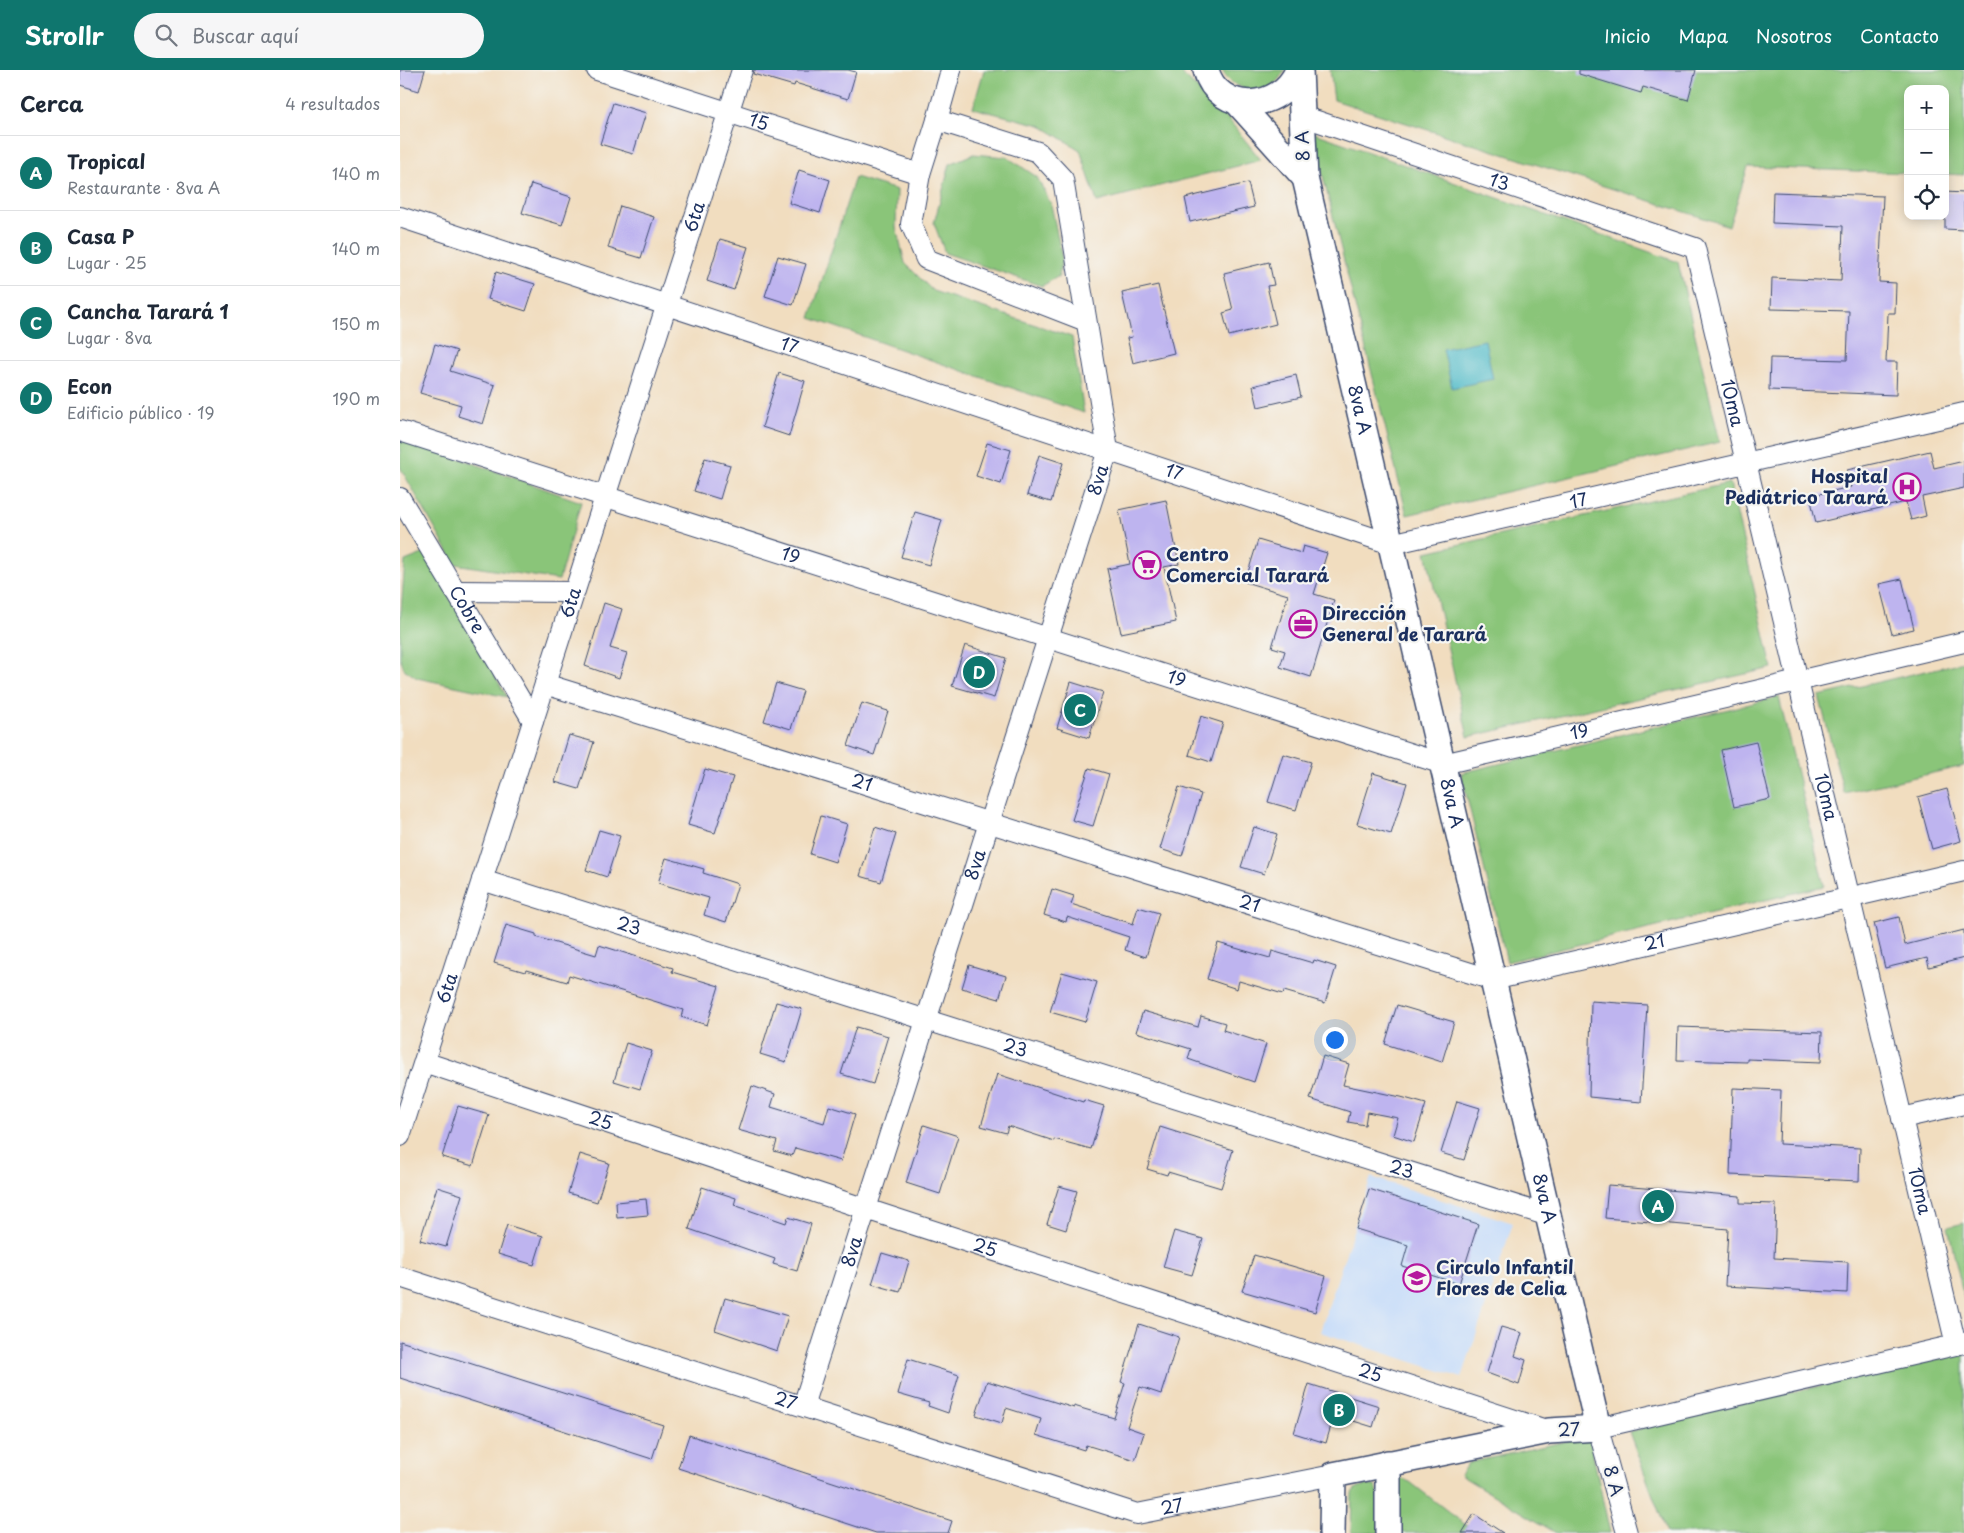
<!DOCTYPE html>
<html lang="es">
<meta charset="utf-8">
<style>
:root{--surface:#fff;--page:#f6f6f7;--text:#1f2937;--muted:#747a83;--line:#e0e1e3;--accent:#0f766e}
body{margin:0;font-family:"Playpen Sans",sans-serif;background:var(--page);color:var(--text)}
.controls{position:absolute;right:15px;top:15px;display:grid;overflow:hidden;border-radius:10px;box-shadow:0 2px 12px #0003}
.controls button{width:45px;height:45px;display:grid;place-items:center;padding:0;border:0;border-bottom:1px solid var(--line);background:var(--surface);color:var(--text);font:25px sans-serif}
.you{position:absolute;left:934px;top:969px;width:18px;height:18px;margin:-12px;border:4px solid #fff;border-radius:50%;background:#1a73e8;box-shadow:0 0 0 8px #1a73e833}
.badge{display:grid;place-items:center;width:32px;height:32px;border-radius:50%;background:var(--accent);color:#fff;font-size:16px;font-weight:700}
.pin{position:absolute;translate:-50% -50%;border:2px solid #fff;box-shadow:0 1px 5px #0006}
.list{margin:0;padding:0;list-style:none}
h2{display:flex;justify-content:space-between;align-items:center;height:65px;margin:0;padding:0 20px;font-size:21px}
h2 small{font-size:16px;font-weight:400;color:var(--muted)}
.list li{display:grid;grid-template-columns:32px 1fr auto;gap:15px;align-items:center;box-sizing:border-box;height:75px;padding:0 20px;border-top:1px solid var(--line)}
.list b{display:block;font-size:19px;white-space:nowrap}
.list p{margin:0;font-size:16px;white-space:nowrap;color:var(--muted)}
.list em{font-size:16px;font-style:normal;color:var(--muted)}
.icon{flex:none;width:28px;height:28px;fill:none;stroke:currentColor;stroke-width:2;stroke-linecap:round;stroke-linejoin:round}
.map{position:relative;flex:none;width:1564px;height:1463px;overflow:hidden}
header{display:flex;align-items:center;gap:30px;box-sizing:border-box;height:70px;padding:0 25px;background:var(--accent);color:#fff}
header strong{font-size:24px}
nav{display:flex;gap:28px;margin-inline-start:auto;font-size:18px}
.search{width:350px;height:45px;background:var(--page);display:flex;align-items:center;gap:12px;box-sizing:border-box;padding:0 18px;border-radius:28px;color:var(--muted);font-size:19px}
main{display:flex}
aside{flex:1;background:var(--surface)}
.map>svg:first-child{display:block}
.built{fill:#c8ddf9}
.green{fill:#8ac579;stroke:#527a6c}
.water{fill:#4dbac7;stroke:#347492}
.building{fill:#beb4ef}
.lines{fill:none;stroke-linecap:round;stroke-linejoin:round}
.minor-casing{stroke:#3b496d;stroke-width:22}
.tertiary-casing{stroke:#3b496d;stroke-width:28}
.minor{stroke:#fff;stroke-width:20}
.tertiary{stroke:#fff;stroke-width:25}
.labels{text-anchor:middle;stroke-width:4.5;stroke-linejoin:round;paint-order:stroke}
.street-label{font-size:18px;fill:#1b2f5e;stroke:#f6f6f2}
.poi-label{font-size:18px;font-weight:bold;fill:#1b2f5e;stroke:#f6f6f2;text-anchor:start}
</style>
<header>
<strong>Strollr</strong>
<div class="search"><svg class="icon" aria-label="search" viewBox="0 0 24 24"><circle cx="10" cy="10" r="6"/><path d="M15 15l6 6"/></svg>Buscar aquí</div>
<nav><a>Inicio</a><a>Mapa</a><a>Nosotros</a><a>Contacto</a></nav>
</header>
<main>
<aside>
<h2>Cerca<small>4 resultados</small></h2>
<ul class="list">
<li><span class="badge">A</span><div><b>Tropical</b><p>Restaurante · 8va A</p></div><em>140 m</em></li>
<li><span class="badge">B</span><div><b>Casa P</b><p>Lugar · 25</p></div><em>140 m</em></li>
<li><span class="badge">C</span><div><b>Cancha Tarará 1</b><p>Lugar · 8va</p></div><em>150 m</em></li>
<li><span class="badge">D</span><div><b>Econ</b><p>Edificio público · 19</p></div><em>190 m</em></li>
</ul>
</aside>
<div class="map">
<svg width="1564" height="1463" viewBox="0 0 1564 1463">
<rect width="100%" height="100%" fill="#f6f6f2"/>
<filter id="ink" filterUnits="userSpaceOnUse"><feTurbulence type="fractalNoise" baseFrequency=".02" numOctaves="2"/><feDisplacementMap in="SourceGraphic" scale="10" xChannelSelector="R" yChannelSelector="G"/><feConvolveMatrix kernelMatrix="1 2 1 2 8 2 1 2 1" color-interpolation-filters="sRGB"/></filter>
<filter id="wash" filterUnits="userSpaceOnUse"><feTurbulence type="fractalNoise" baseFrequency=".0096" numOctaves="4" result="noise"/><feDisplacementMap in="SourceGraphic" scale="20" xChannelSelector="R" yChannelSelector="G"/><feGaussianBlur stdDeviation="1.12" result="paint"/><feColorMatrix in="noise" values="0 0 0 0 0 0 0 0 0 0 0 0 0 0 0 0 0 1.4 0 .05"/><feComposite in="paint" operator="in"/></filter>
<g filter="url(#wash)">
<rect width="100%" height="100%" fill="#f1ddbf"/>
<!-- built -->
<path class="built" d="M971,1107l142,46 -51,155 -142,-46z"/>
<!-- green -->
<g class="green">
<path d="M584,0h194l47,45 36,45 -164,42 -17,-52 -40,-25 -67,-17z"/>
<path d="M822,0h63c-3,4 -6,10 -10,13 -17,13 -45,6 -53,-13z"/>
<path d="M930,0h634v105l-19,-1v-85h-37v84l-160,-6 -19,59 -395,-126z"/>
<path d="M912,62l366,130 42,180 -313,73z"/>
<path d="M573,84l34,3 30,20 14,27 11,54 -3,18 -17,10 -97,-33 -11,-30 16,-59z"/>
<path d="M455,107l42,13 -1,37 9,36 28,28 139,46 12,76 -274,-95z"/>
<path d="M0,367l181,65 -22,78 -104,-16 -55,-97z"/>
<path d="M1330,413l42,185 -304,69 -42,-185z"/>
<path d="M25,483l82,144 -90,-19 -13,-9 -4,-11v-35l5,-62z"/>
<path d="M1564,592v104l-120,27 -25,-97z"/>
<path d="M1379,627l45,189 -317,76 -46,-189z"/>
<path d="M1564,1153v75l-16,-71z"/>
<path d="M1564,1284v179h-297l-38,-101 69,-19z"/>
<path d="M1189,1366l21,97h-54l-96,-58 8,-12z"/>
<path d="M1002,1409l8,3 57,44 -5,7h-69l4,-53z"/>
<path d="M964,1415l11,1 4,8v39h-28l1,-40 3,-4z"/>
</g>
<!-- water -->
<path class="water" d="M1085,270l8,39 -41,9 -9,-39z"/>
<g id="blocks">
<!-- building -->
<g class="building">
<path d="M0,0h25l-6,21 -19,-6z"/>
<path d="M354,0h94l8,2 -8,27 -53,-16 -1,3 -41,-12z"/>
<path d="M1179,0h117l-8,30 -45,-13 -2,6 -62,-19z"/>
<path d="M213,33l33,10 -13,41 -33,-10z"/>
<path d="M399,100l31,10 -10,33 -31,-10z"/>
<path d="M848,113l6,24 -64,15 -5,-24z"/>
<path d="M131,114l40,13 -9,28 -40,-12z"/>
<path d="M1373,122l110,4 -4,86 17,1 -1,30h-7l-2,49h11l-1,33 -127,-5 1,-32 77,2 2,-49 -78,-2 1,-31 69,3 2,-55 -71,-3z"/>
<path d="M1545,122l19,1v37l-19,-1z"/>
<path d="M220,136l34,11 -13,41 -33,-10z"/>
<path d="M320,169l28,8 -14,43 -27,-9z"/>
<path d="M378,186l28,8 -13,41 -28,-9z"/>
<path d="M869,192l5,23 -7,1 9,38 -47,12 -6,-23 10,-3 -9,-37z"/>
<path d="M96,202l39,12 -9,27 -38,-12z"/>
<path d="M758,215l16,68 -41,10 -6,-25 5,-1 -10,-44z"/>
<path d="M35,274l22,7 -7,20 45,14 -12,39 -25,-8 3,-11 -41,-12z"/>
<path d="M379,303l26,8 -16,55 -27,-9z"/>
<path d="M896,305l5,22 -43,10 -5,-21z"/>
<path d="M587,373l24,7 -10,34 -25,-8z"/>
<path d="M1530,381l4,17 30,-7v27l-42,9 4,19 -15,4 -5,-18 -90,21 -6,-27 41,-9 -4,-17z"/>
<path d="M639,385l24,8 -12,39 -24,-7z"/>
<path d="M305,388l25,7 -10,34 -26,-8z"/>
<path d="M766,430l13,64 -15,3 12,55 -55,11 -14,-64 23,-5 -11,-54z"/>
<path d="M515,442l27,8 -13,45 -28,-8z"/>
<path d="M858,470l43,13 2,-7 24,7 -13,41 20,6 -23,77 -31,-10 5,-16 -13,-4 16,-52 -43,-13z"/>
<path d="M1502,509l12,50 -22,5 -13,-50z"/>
<path d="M204,533l18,6 -12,39 17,5 -8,25 -34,-12z"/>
<path d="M565,575l41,13 -12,40 -42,-12z"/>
<path d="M671,612l32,10 -14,46 -32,-10z"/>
<path d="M376,613l27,8 -12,38 -27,-8z"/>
<path d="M462,633l26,8 -14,44 -26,-9z"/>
<path d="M801,646l22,7 -12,39 -22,-7z"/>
<path d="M169,665l25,7 -15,47 -24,-7z"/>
<path d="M1356,672l14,57 -36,8 -13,-57z"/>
<path d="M883,684l28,8 -15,48 -28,-8z"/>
<path d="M689,698l20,6 -16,52 -21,-6z"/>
<path d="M305,699l28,8 -18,56 -27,-8z"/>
<path d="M973,703l34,10 -16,51 -34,-10z"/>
<path d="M779,717l22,7 -19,62 -22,-7z"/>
<path d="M1547,719l14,52 -29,8 -14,-52z"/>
<path d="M421,746l26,8 -12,38 -25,-8z"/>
<path d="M475,757l21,7 -15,48 -21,-6z"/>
<path d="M854,757l23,7 -13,40 -23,-7z"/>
<path d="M199,760l21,6 -13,41 -21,-7z"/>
<path d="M266,788l38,11 -1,4 35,11 -12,38 -22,-7 5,-17 -51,-15z"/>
<path d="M652,819l22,7 -3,8 62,20 5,-17 21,6 -13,44 -21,-7 4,-13 -62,-20 -1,5 -22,-7z"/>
<path d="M1499,847l6,28 59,-15v28l-35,9 -2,-9 -42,10 -11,-45z"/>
<path d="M106,855l30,9v3l60,18 3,-10 74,23 -1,4 47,14 -12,39 -26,-8 2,-7 -114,-35 -2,7 -41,-12 -1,2 -31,-9z"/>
<path d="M818,873l52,15 2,-7 41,12 1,-3 22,7 -11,36 -41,-12 -1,3 -44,-13 -2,8 -30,-10z"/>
<path d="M569,895l37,11 -7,23 -37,-11z"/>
<path d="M662,902l35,10 -12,40 -35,-10z"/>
<path d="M1191,931l56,4 -6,97 -52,-5z"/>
<path d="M376,932l26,7 -16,53 -26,-8z"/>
<path d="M997,935l57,17 -12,40 -57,-18z"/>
<path d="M743,941l55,16 3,-11 24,7 -2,7 43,14 -12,38 -66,-23 3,-10 -55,-17z"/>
<path d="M456,957l32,9 -15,48 -32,-10z"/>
<path d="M1278,957l144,5 -1,30 -74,-3v3l-70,-2z"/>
<path d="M226,973l26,8 -12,38 -26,-8z"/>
<path d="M923,986l26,8 -6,21 58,12 25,7 -12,38 -21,-7 5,-17 -31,-6 -2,13 -17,-3 2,-10 -40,-13z"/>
<path d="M597,1004l86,28 1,-2 20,6 -13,43 -37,-10v2l-46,-15 -2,7 -25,-7z"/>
<path d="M352,1016l23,8 -4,13 53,16 5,-17 26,8 -14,47 -46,-13 -3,8 -18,-5 3,-10 -39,-11z"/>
<path d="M1333,1018l48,2 -2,54 81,4 -1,33 -129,-6z"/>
<path d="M1057,1031l23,7 -16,52 -23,-7z"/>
<path d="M58,1036l31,9 -16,51 -31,-9z"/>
<path d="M524,1055l34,11 -18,58 -34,-11z"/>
<path d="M760,1057l73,23 -12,38 -53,-16 -1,3 -20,-6z"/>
<path d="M180,1084l29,9 -12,39 -29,-9z"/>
<path d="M1208,1115l132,11v7l36,1 -2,54 74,4 -1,31 -122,-7 3,-57 -123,-11z"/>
<path d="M659,1116l18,5 -11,39 -19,-6z"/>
<path d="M37,1117l25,8 -16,52 -26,-7z"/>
<path d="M302,1117l34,11 -2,7 52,18 2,-6 23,7 -14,47 -24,-7 2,-5 -86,-30z"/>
<path d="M969,1119l109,35 -19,60 -57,-18 6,-21 -52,-16z"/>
<path d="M246,1129l2,16 -31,3 -1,-16z"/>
<path d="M107,1155l36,11 -9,29 -36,-11z"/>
<path d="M774,1161l29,8 -11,36 -29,-8z"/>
<path d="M482,1183l27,8 -9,31 -28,-8z"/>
<path d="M854,1185l72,21 -11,36 -73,-21z"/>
<path d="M325,1228l63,18 -11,35 -62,-21z"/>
<path d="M739,1254l40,13 -18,57 -21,-7 -13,40 17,6 -9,27 -49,-15 -2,5 -48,-15 5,-16 -35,-11 -4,15 -26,-8 11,-34 87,27v-2l40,12 11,-35 -4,-1z"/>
<path d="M1101,1257l21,6 -7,23 11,4 -7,25 -32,-12z"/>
<path d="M0,1271l263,84 -11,34 -252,-81z"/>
<path d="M508,1289l51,16 -11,38 -20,-7 1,-3 -31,-9z"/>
<path d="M909,1314l70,22 -6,21 -39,-12 -8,28 -32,-10z"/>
<path d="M289,1365l263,86 -4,12h-72l-198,-65z"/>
<path d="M1074,1444l29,19h-41z"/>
</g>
</g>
</g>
<g filter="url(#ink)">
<use href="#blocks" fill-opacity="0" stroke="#3b496d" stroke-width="1"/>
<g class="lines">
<!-- minor casing -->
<g class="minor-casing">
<g id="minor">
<path id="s1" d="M197,0l323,104"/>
<path id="s2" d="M902,46l393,132 261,1097"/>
<path d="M537,50l14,-50"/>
<path id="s3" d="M0,147l991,327 573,-131"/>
<path id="s4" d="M0,361l1043,333 521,-122"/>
<path id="s5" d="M0,428l133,223"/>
<path d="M55,521l119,1"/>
<path id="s6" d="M145,614l948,296 471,-109"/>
<path id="s7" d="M82,810l1067,336"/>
<path id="s8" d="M24,992l442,147 683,222"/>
<path d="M1502,1048l62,-14"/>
<path id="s9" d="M0,1066l342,-1066"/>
<path id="s10" d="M0,1207l737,237 196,-39"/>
<path id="s11" d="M403,1336l305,-956 -45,-271 -25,-27 -101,-32 -17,54 -9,50 15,35 160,62"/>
<path d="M1227,1463l-29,-105 366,-85"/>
</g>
</g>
<!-- tertiary casing -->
<g class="tertiary-casing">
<g id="tertiary">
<path d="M806,0c12,45 75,42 92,0"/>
<path d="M836,31l69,77 -5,-108"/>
<path id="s12" d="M905,108l293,1250 -49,3 -216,44 -1,58"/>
<path d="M988,1393v70"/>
</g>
</g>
<!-- minor -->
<use href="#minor" class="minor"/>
<!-- tertiary -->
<use href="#tertiary" class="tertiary"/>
</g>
</g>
<!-- icons -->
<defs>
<g id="hospital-ring" transform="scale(1.4375)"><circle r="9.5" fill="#f6f6f2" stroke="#b5179e" stroke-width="1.5"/><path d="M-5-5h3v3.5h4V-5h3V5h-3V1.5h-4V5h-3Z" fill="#b5179e"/></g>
<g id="supermarket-ring" transform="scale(1.4375)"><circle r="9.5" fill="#f6f6f2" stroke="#b5179e" stroke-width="1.5"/><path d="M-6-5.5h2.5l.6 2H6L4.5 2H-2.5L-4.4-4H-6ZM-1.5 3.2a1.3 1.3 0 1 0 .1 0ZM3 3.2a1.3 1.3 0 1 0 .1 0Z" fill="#b5179e"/></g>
<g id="office-ring" transform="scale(1.4375)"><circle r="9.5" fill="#f6f6f2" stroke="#b5179e" stroke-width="1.5"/><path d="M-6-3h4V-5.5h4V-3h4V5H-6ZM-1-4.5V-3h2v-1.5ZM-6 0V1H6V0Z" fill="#b5179e"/></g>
<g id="school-ring" transform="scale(1.4375)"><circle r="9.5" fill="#f6f6f2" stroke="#b5179e" stroke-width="1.5"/><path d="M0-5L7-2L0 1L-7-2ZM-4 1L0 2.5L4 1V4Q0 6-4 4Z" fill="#b5179e"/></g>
</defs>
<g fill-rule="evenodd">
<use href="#hospital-ring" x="1507" y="417"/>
<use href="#supermarket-ring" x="747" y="495"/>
<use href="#office-ring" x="903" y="554"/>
<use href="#school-ring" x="1017" y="1208"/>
</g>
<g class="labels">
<!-- street labels -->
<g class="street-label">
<text dy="6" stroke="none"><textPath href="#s1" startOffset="170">15</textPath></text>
<text transform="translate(903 76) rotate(-93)" y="6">8 A</text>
<text dy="6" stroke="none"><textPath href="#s2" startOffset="208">13</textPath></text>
<text dy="6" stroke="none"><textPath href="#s9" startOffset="965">6ta</textPath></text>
<text dy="6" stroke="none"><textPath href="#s3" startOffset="410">17</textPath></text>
<text dy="6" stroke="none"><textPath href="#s2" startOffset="574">10ma</textPath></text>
<text dy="6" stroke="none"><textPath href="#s12" startOffset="238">8va A</textPath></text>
<text dy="6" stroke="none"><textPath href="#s3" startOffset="815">17</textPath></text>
<text dy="6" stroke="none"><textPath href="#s11" startOffset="972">8va</textPath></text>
<text dy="6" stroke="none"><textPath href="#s3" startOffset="1236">17</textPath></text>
<text dy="6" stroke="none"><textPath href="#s4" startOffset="410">19</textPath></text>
<text dy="6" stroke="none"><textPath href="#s9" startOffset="560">6ta</textPath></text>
<text dy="6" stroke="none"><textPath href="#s5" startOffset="130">Cobre</textPath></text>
<text dy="6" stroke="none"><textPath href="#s4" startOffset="815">19</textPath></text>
<text dy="6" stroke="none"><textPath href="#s4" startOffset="1235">19</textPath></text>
<text dy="6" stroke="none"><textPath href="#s6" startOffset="332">21</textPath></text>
<text dy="6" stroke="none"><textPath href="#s2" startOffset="979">10ma</textPath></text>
<text dy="6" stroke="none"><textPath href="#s12" startOffset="642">8va A</textPath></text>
<text dy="6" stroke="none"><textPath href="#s11" startOffset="568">8va</textPath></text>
<text dy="6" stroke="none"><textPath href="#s6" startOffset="738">21</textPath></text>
<text dy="6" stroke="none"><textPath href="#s7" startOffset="154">23</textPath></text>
<text dy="6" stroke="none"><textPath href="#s6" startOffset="1159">21</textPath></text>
<text dy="6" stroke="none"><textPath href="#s9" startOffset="155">6ta</textPath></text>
<text dy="6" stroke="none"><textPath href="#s7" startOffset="559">23</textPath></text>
<text dy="6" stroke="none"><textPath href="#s8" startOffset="186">25</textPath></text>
<text dy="6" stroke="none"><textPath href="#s7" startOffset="964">23</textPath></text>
<text dy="6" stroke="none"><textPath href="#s2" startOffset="1384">10ma</textPath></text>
<text dy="6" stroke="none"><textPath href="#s12" startOffset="1048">8va A</textPath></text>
<text dy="6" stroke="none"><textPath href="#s8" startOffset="591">25</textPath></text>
<text dy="6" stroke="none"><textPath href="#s11" startOffset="162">8va</textPath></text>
<text dy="6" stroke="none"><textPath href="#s8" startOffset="996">25</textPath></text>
<text dy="6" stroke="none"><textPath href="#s10" startOffset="405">27</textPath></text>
<text transform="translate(1169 1360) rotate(-3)" y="6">27</text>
<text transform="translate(1213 1411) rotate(75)" y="6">8 A</text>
<text dy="6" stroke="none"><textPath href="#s10" startOffset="810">27</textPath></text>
</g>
<!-- poi labels -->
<g class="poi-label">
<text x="1488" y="413" text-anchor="end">Hospital<tspan x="1488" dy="21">Pediátrico Tarará</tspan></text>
<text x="766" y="491">Centro<tspan x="766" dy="21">Comercial Tarará</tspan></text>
<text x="922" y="550">Dirección<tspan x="922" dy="21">General de Tarará</tspan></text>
<text x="1036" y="1204">Circulo Infantil<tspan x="1036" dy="21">Flores de Celia</tspan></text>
</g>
</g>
</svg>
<div class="controls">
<button>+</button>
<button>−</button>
<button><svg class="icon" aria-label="locate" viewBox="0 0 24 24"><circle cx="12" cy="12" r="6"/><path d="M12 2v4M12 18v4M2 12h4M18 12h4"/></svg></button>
</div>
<div class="you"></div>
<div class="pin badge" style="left:1258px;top:1136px">A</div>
<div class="pin badge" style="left:939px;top:1340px">B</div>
<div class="pin badge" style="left:680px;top:640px">C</div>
<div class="pin badge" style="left:579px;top:602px">D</div>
</div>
</main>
